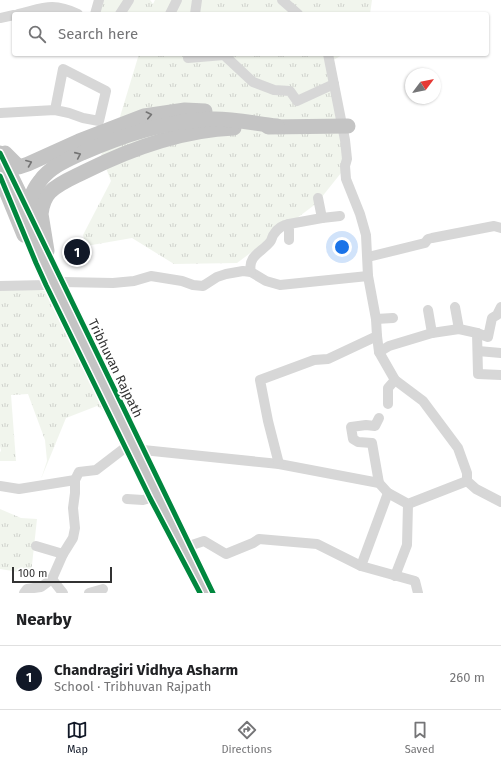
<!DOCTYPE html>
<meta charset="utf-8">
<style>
:root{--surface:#fff;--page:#f2f2f2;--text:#202124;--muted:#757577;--line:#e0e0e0;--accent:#111827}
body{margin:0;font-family:"Fira Sans",sans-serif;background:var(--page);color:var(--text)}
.compass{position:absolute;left:405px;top:68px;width:36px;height:36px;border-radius:50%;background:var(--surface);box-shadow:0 1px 3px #0004;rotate:58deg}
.scale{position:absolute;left:12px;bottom:10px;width:100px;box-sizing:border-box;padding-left:4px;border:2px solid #333;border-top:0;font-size:11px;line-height:14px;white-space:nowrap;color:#333;-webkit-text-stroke:3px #fff;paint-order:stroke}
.you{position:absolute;left:342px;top:247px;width:14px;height:14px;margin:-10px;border:3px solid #fff;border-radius:50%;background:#1a73e8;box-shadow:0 0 0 6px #1a73e833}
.badge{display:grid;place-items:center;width:26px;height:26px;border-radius:50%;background:var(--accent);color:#fff;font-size:13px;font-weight:700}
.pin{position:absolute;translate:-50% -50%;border:2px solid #fff;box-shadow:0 1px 4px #0006}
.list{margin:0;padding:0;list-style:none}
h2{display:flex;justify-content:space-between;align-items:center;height:52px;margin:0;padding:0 16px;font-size:17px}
h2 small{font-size:13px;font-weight:400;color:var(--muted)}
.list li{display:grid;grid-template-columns:26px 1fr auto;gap:12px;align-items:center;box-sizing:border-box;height:64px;padding:0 16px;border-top:1px solid var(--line)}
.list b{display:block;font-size:15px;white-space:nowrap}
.list p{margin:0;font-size:13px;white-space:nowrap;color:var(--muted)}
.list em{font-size:13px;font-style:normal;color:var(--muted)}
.icon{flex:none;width:22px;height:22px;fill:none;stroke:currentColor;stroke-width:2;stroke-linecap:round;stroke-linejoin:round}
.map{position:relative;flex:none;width:501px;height:593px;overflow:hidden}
.search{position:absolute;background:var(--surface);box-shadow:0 1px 3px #0004;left:12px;right:12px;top:12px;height:44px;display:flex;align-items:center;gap:10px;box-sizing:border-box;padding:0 14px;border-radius:4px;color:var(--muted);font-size:15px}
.sheet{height:116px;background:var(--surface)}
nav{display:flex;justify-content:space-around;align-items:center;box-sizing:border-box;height:56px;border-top:1px solid var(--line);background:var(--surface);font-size:11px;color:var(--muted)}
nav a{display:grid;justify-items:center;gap:2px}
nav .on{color:var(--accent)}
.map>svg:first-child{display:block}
.grass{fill:url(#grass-tufts)}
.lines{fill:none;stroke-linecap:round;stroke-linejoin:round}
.minor{stroke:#d7d7d7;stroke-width:10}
.highway{stroke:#c4c4c4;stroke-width:15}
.cycleway-casing{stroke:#fff;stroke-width:8}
.cycleway{stroke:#00873e;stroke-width:5}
.oneway{stroke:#747474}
.labels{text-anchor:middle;stroke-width:4;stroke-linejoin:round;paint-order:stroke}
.street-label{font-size:13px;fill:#333;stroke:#fff}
</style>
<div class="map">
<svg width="501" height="593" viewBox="0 0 501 593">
<defs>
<pattern id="grass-tufts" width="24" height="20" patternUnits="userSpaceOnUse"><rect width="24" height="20" fill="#f1f5ed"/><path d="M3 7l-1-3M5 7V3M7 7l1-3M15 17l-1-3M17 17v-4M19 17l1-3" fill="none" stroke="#cfd2cc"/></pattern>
</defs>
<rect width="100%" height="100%" fill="#fff"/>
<!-- grass -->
<g class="grass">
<path d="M102,0h48l3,4 2,-4h217l-2,14h-274z"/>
<path d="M139,54h205l-16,9 21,100 -32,40 -80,60 -63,1 -42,-26 -46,8 -3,-11 28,-54 -10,-26 18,-35z"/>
<path d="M21,287l36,6 57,126 -17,-13 -31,12 -25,61 6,-18 -2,-21 -17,-46 -17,1 5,66h-16v-9l1,-1 -1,-5v-157z"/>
<path d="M0,509l21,9 16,1 -6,55 -31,-5z"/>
</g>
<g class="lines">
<!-- minor -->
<g class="minor">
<path d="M282,0l16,14"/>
<path d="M18,14c26,-6 34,-12 60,0"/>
<path d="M95,14l4,-14"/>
<path d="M120,14l9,-14"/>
<path d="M170,14l7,-14"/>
<path d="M195,14l2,-14"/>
<path d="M0,18l14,-3"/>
<path d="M188,58l36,-3 29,27 21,8 16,1 7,10 37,-17"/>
<path d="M0,113l55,-3 14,3 14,5 16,3 7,-30 -43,-22 -8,41"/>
<path d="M318,198l4,20"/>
<path d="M289,224c-6,1 -11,4 -15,10 -2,2 -2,6 -4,8 -8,10 -23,14 -19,30l15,9 14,4 88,-9"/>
<path d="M289,240v-16l33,-6 18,-2"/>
<path d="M368,257l57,-14 3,-4 4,-1 62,-12 7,2"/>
<path d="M62,282l51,1 21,-2 17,-5 31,5 11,4 10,1 14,-9 9,-3 17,-3 8,1"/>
<path d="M0,286l46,-1"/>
<path d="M455,307l4,22 18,4 1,41 23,1"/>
<path d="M428,310l4,23"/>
<path d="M376,319l17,-1"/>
<path d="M477,333l11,4 4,-19 5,-3 4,-8"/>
<path d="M377,336l2,16 16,28 28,21 35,47 9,25v8"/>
<path d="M478,351l23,2"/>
<path d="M379,352l10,-6 43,-13 27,-4"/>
<path d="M388,404v-16l7,-8"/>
<path d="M379,418l-4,8 -9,-1 -15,2 2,12 5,3 14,1 7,40"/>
<path d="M143,450l136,14 100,19 9,10 20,11 59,-23 9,8 25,13"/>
<path d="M279,464l-11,-43 -8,-41 54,-20 14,-1 49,-23 -1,-17 -8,-43 -2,-41 -6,-21 -14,-35 -1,-13 2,-7 -2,-19 -17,-86"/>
<path d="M0,486l19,3 56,-9"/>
<path d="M127,499l16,1 7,-2"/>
<path d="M36,546l27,8"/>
<path d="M189,546l15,-5 22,13 27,-11 6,-4 58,5 44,22 54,15 3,12"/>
<path d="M361,566l27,-73"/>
<path d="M395,576l12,-31 1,-41"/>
<path d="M52,579l11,14"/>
<path d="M24,593l3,-4 14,-2 11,-8 11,-25 10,-16 2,-10 -2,-20 2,-15v-13l4,-8 17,-2 30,-23"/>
<path d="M89,593l14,-4"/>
</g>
<!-- highway -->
<g class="highway">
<path d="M268,127l80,-1"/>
<path d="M0,153l29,60"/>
<path d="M5,153l14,14 9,-3 51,-23 65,-25 41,-6 20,1"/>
<path d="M0,176l24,59"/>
<path d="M47,251l-6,-37c1,-8 3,-16 9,-22 9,-9 22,-14 34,-20 46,-23 98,-42 150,-44"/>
<path d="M207,593l-177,-358c-1,-5 -4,-12 -3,-18 0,-12 5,-26 13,-36 10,-14 27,-21 42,-28 42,-18 83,-32 129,-34 20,-1 46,5 66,7"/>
</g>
<!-- cycleway casing -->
<g class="cycleway-casing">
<g id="cycleway">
<path d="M0,153l213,440"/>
<path d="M0,176l36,87 10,22 104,213 50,95"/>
</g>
</g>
<!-- cycleway -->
<use href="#cycleway" class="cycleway"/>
</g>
<!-- one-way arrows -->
<defs><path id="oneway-chevron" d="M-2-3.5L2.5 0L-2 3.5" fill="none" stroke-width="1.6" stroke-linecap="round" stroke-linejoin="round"/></defs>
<g class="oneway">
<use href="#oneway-chevron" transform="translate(149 115) rotate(-12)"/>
<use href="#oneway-chevron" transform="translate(78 155) rotate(-24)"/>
<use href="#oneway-chevron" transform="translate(29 163) rotate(-22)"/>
</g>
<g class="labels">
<!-- street labels -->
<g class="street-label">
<text transform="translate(116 368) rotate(64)" y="5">Tribhuvan Rajpath</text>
</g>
</g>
</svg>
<svg class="compass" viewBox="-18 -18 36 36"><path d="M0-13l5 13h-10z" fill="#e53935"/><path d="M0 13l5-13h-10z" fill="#757577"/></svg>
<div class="scale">100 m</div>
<div class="you"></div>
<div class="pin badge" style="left:77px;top:252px">1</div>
<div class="search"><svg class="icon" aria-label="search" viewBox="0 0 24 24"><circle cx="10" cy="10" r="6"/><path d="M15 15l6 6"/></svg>Search here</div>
</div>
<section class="sheet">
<h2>Nearby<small></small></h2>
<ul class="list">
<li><span class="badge">1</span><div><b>Chandragiri Vidhya Asharm</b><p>School · Tribhuvan Rajpath</p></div><em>260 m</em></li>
</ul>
</section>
<nav>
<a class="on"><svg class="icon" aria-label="map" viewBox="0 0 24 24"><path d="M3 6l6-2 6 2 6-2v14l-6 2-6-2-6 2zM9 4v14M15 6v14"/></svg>Map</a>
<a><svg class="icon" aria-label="directions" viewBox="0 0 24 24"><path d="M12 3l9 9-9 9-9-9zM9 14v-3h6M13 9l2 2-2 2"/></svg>Directions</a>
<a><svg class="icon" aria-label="saved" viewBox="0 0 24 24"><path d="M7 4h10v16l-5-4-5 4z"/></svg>Saved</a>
</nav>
